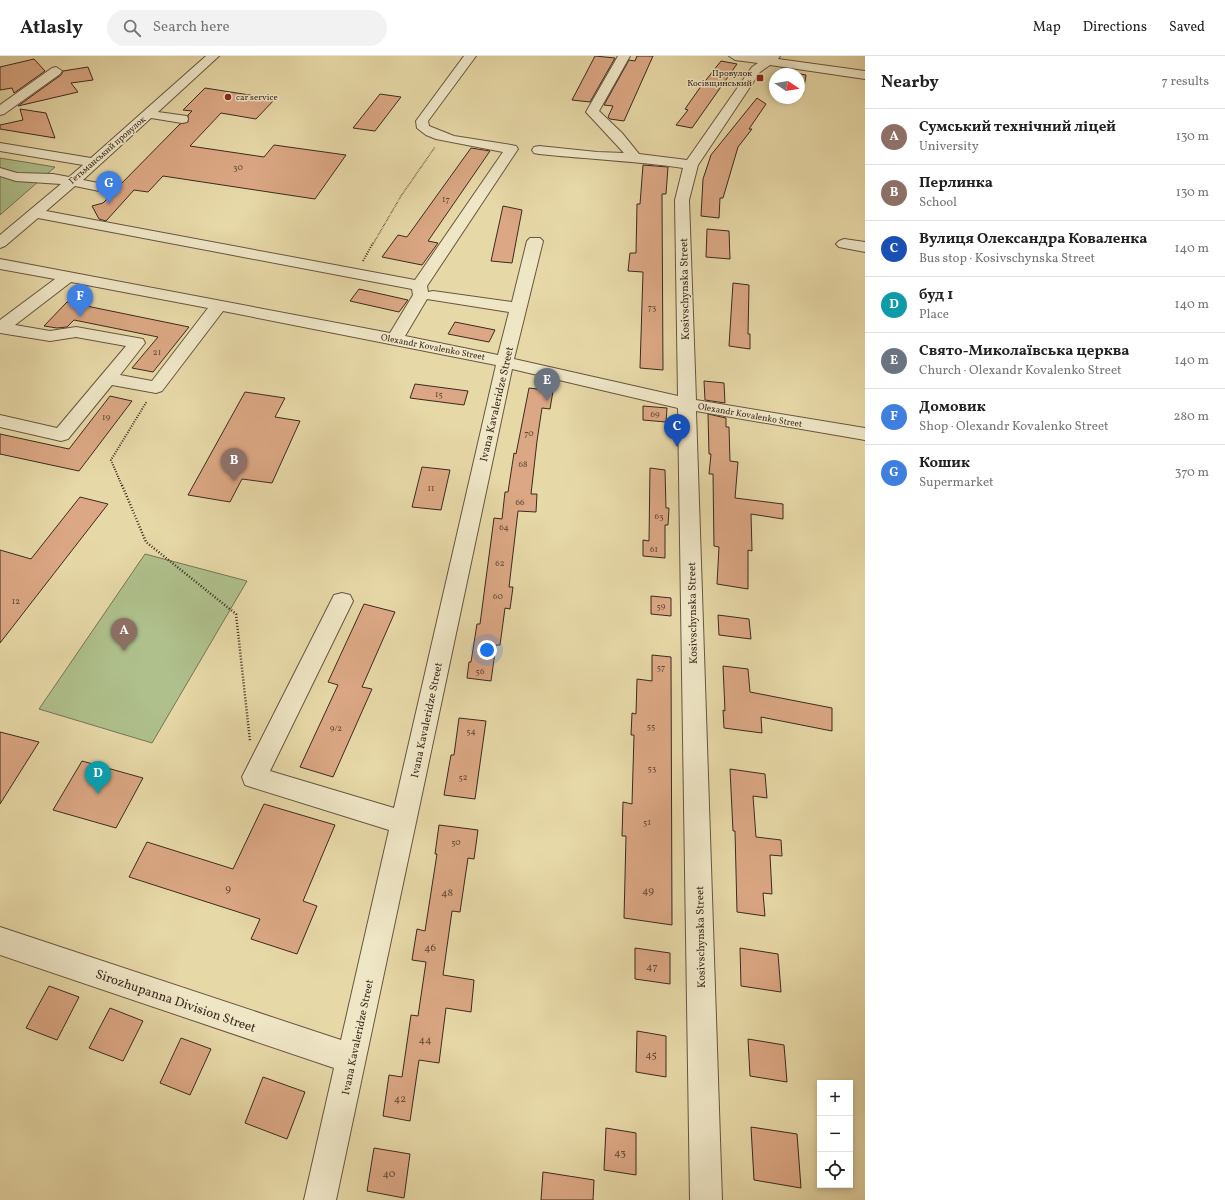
<!DOCTYPE html>
<meta charset="utf-8">
<style>
:root{--surface:#fff;--page:#f2f2f2;--text:#222;--muted:#767676;--line:#e0e0e0;--accent:#8f2418}
body{margin:0;font-family:Vollkorn,serif;background:var(--page);color:var(--text)}
.controls{position:absolute;right:12px;bottom:12px;display:grid;overflow:hidden;border-radius:0px;box-shadow:0 2px 6px #0003}
.controls button{width:36px;height:36px;display:grid;place-items:center;padding:0;border:0;border-bottom:1px solid var(--line);background:var(--surface);color:var(--text);font:20px sans-serif}
.compass{position:absolute;left:769px;top:12px;width:36px;height:36px;border-radius:50%;background:var(--surface);box-shadow:0 2px 6px #0003;rotate:102deg}
.you{position:absolute;left:487px;top:594px;width:14px;height:14px;margin:-10px;border:3px solid #fff;border-radius:50%;background:#1a73e8;box-shadow:0 0 0 6px #1a73e833}
.badge{display:grid;place-items:center;width:26px;height:26px;border-radius:50%;background:var(--accent);color:#fff;font-size:13px;font-weight:700}
.pin{position:absolute;translate:-50% -33px;filter:drop-shadow(0 1px 2px #0008)}
.pin::after{content:'';position:absolute;top:21px;width:14px;height:12px;background:inherit;clip-path:polygon(0 0,100% 0,50% 100%)}
.list{margin:0;padding:0;list-style:none}
h2{display:flex;justify-content:space-between;align-items:center;height:52px;margin:0;padding:0 16px;font-size:17px}
h2 small{font-size:13px;font-weight:400;color:var(--muted)}
.list li{display:grid;grid-template-columns:26px 1fr auto;gap:12px;align-items:center;box-sizing:border-box;height:56px;padding:0 16px;border-top:1px solid var(--line)}
.list b{display:block;font-size:15px;white-space:nowrap}
.list p{margin:0;font-size:13px;white-space:nowrap;color:var(--muted)}
.list em{font-size:13px;font-style:normal;color:var(--muted)}
.icon{flex:none;width:22px;height:22px;fill:none;stroke:currentColor;stroke-width:2;stroke-linecap:round;stroke-linejoin:round}
.map{position:relative;flex:none;width:865px;height:1144px;overflow:hidden}
header{display:flex;align-items:center;gap:24px;box-sizing:border-box;height:56px;padding:0 20px;background:var(--surface);border-bottom:1px solid var(--line)}
header strong{font-size:19px}
nav{display:flex;gap:22px;margin-inline-start:auto;font-size:14px}
.search{width:280px;height:36px;background:var(--page);display:flex;align-items:center;gap:10px;box-sizing:border-box;padding:0 14px;border-radius:22px;color:var(--muted);font-size:15px}
main{display:flex}
aside{flex:1;background:var(--surface)}
.map>svg:first-child{display:block}
.green{fill:#afc08c;stroke:#767556}
.building{fill:#dba784;stroke:#3c2a1f}
.lines{fill:none;stroke-linecap:round;stroke-linejoin:round}
.minor-casing{stroke:#675641;stroke-width:2}
.path-far2{stroke:#3c2a1f;stroke-width:1.5;stroke-dasharray:0.5 1;stroke-linecap:butt}
.path-far1{stroke:#3c2a1f;stroke-width:2;stroke-dasharray:1 1.5;stroke-linecap:butt}
.path{stroke:#3c2a1f;stroke-width:2.5;stroke-dasharray:1 2;stroke-linecap:butt}
.minor{fill:#efe6c6;fill-rule:evenodd}
.poi-dot{fill:#8f2418;stroke:#efe6c6;stroke-width:1.5}
.labels{text-anchor:middle;stroke-width:3;stroke-linejoin:round;paint-order:stroke}
.far-poi-label{font-size:9px;fill:#3c2a1f;stroke:#efe6c6;text-anchor:end}
.far-street-label{font-size:9px;fill:#3c2a1f;stroke:#efe6c6}
.number-label{font-size:9px;fill:#644938}
.street-label{font-size:11px;fill:#3c2a1f;stroke:#efe6c6}
.near-number-label{font-size:11px;fill:#644938}
.near-street-label{font-size:13px;fill:#3c2a1f;stroke:#efe6c6}
</style>
<header>
<strong>Atlasly</strong>
<div class="search"><svg class="icon" aria-label="search" viewBox="0 0 24 24"><circle cx="10" cy="10" r="6"/><path d="M15 15l6 6"/></svg>Search here</div>
<nav><a>Map</a><a>Directions</a><a>Saved</a></nav>
</header>
<main>
<div class="map">
<svg width="865" height="1144" viewBox="0 0 865 1144">
<rect width="100%" height="100%" fill="#e7d8a7"/>
<filter id="stains"><feTurbulence type="fractalNoise" baseFrequency=".005" numOctaves="4"/><feColorMatrix values="0 0 0 0 .2 0 0 0 0 .09 0 0 0 0 .02 0 0 0 .5 -.17"/></filter>
<radialGradient id="worn" r=".72"><stop offset=".6" stop-color="#630" stop-opacity="0"/><stop offset="1" stop-color="#630" stop-opacity=".3"/></radialGradient>
<!-- green -->
<g class="green">
<path d="M0,102l55,9 -55,48z"/>
<path d="M145,498l102,27 -95,162 -113,-34z"/>
</g>
<!-- building -->
<g class="building">
<path d="M595,0l20,2 -25,44 -18,-2z"/>
<path d="M637,0h16l-29,65 -14,-2 -2,-2 5,-11 -9,-1 25,-45 6,1z"/>
<path d="M34,3l11,12 -31,22 -2,-5 -12,2v-23z"/>
<path d="M721,5l16,3 -45,64 -16,-3 12,-15 -3,-1 14,-20z"/>
<path d="M88,11l5,13 -22,3 7,9 -60,14 43,-31 2,-4z"/>
<path d="M780,15l21,3 5,1 -3,19h-4v-20h-20z"/>
<path d="M205,32l70,11 -19,20 -35,-6 -31,33 74,11 10,-12 72,10 -31,44 -152,-23 -15,16 -14,-2 -28,31 -7,-2 -7,-13 11,-3 9,-9 3,-1 2,-5 63,-64 8,-2v-7l4,-4 -9,-1z"/>
<path d="M380,38l21,3 -26,34 -22,-3z"/>
<path d="M757,42l9,6 -17,25h3l-14,18 -15,51h-3l-1,20 -18,-2 2,-37 8,-24z"/>
<path d="M20,53l26,4 9,25 -55,-9v-4l23,-5z"/>
<path d="M471,92l19,3 -62,90 10,2 -16,22 -40,-8 16,-22 9,2z"/>
<path d="M643,109l25,2 -2,27h-4l1,176 -23,-2 3,-96 -15,-1 2,-18h6l1,-49h3z"/>
<path d="M503,150l19,4 -10,53 -21,-2z"/>
<path d="M707,173l22,2 1,28 -24,-2z"/>
<path d="M733,227l16,2 -1,49h2v15l-21,-3z"/>
<path d="M359,233l49,11 -9,12 -49,-11z"/>
<path d="M67,246l122,25 -36,45 -21,-4 26,-31 -84,-17 -7,7 -10,1 -13,-2z"/>
<path d="M455,266l40,8 -6,12 -41,-8z"/>
<path d="M704,325l20,2 1,20 -20,-3z"/>
<path d="M415,328l53,7 -4,14 -54,-7z"/>
<path d="M529,332l24,3 -3,18 -8,-1 -5,33 -6,53h6l-1,18 -18,-1 -9,76h4l-3,22 -5,-1 -5,37h-4l-5,36 -24,-3 2,-16h2l6,-38h3l14,-106 8,1 3,-27h3l6,-39 2,1z"/>
<path d="M245,336l40,6 -10,19 25,4 -28,62 -30,-4 -12,23 -42,-7z"/>
<path d="M110,340l22,5 -53,70 -79,-17v-20l69,15z"/>
<path d="M643,350l24,2 -1,14 -23,-2z"/>
<path d="M708,358l18,4v9h3l1,34 8,1 -3,36 48,6v15l-32,-5 1,37 -4,-1v39l-31,-5 2,-37 -5,-1 -1,-72h-4l2,-20h-2z"/>
<path d="M422,411l28,3 -9,40 -29,-3z"/>
<path d="M650,412l15,2 1,38h3l-1,17h-3v33l-22,-2v-16l6,1z"/>
<path d="M80,441l28,7 -108,139v-93l31,9z"/>
<path d="M651,540l20,2v18l-20,-2z"/>
<path d="M364,548l31,8 -33,75 10,2 -39,88 -33,-10 38,-82 -10,-3z"/>
<path d="M718,559l31,4 2,20 -32,-4z"/>
<path d="M652,599l19,2 1,268 -48,-7 2,-82h-4l1,-34 9,2 2,-69h-3l1,-22 4,1 1,-35 15,2z"/>
<path d="M723,610l25,3 2,23 82,16v23l-71,-14 1,16 -38,-5 -1,-18 2,1z"/>
<path d="M459,662l27,3 -11,78 -31,-4 7,-40h3z"/>
<path d="M0,676l39,10 -39,62z"/>
<path d="M82,705l61,17 -27,50 -63,-18z"/>
<path d="M730,713l35,5 2,24 -14,-2 3,41 25,3 1,16 -12,-1 2,39 -9,-1 2,23 -28,-4 -2,-81h-2z"/>
<path d="M264,748l71,21 -32,76 14,5 -20,48 -46,-15 9,-20 -131,-42 18,-35 86,27z"/>
<path d="M439,769l39,5 -4,29 -6,-1 -8,54 -8,-1 -9,64 31,5 -3,32 -25,-4 -7,55 -20,-3 -9,61 -27,-5 6,-41 13,2 9,-62 7,1 8,-54 -14,-2 5,-31 8,2 12,-77h-2z"/>
<path d="M635,892l35,5v31l-35,-5z"/>
<path d="M740,892l38,6 3,38 -40,-6z"/>
<path d="M49,930l30,11 -22,43 -31,-12z"/>
<path d="M110,952l33,13 -20,40 -34,-13z"/>
<path d="M637,975l29,5v41l-30,-5z"/>
<path d="M181,982l30,11 -21,46 -30,-12z"/>
<path d="M748,983l36,6 3,37 -37,-6z"/>
<path d="M263,1021l42,15 -18,47 -42,-16z"/>
<path d="M751,1071l46,7 4,54 -47,-8z"/>
<path d="M606,1072l30,5v42l-32,-5z"/>
<path d="M374,1092l36,6 -6,44 -37,-7z"/>
<path d="M543,1116l51,8 -1,20h-52z"/>
</g>
<g class="lines">
<!-- minor casing -->
<g class="minor-casing">
<g id="minor">
<path d="M206,0h13l-61,56 29,4 1,3 -1,3 -5,1 -31,-5 -68,62 31,6 2,3 -2,3 -5,1 -34,-7 -29,25 369,69 88,-128 -67,-13 -10,-4 -9,-7 -1,-7 48,-65h12l-48,65 1,5 25,10 57,9 5,1 2,3 -91,137 1,6 5,-1 79,11 15,-61 3,-3h10l3,3 -29,118 164,37 -3,-196 8,-32c-48,-7 -96,-9 -144,-14l-5,-1 -2,-3 2,-3 5,-1 58,6 27,1 -38,-41 32,-56h12l-31,55 23,22 17,21 48,6 65,-93 6,-4 -23,-3 -6,-4h51l-2,3 87,12v8l-95,-14 -10,7 -62,93 -9,35 7,200 169,28v12l-169,-29 26,789h-32l-12,-792 -166,-39 -176,831h-32l30,-132 -334,-113v-28l341,113 48,-210 -135,-42 -9,-3 -3,-8 92,-182 8,-2 8,2 3,6 -83,170 124,37 102,-443 -273,-54 -61,80 -6,2 -44,-8 -44,54 -7,2 -61,-14v-12l57,13 69,-82 -50,-9 -26,4 -50,-8v-13l55,-41 -55,-10v-10l390,74 23,-38 -1,-6 -374,-71 -33,28 -5,2v-13l61,-51 -45,-3 -16,-5v-8l17,5 36,1 16,3 14,-12 -83,-14v-8l91,15zM71,226l137,26 -56,73 -32,-6 25,-32 -2,-4 -67,-12 -26,4 -35,-6zM427,243l82,13 -11,43 -93,-19z"/>
<path d="M56,11l6,4 -2,3 -56,40 -4,1v-10l52,-37z"/>
<path d="M844,183l21,3v10l-26,-5 -3,-3 3,-3z"/>
</g>
</g>
<!-- path-far2 -->
<path class="path-far2" d="M373,188l28,-48 34,-49"/>
<!-- path-far1 -->
<g class="path-far1">
<path d="M363,205l10,-18"/>
<path d="M122,430l-11,-26 36,-59"/>
</g>
<!-- path -->
<path class="path" d="M122,429l24,57 90,72 14,127"/>
<!-- minor -->
<use href="#minor" class="minor"/>
</g>
<!-- markers -->
<g class="poi-dot">
<rect x="756" y="18" width="8" height="8" rx="2"/>
<circle cx="228" cy="41" r="4"/>
</g>
<g class="labels">
<!-- far-poi labels -->
<g class="far-poi-label">
<text x="752" y="20">Провулок<tspan x="752" dy="10">Косівщинський</tspan></text>
<text x="236" y="44" text-anchor="start">car service</text>
</g>
<!-- far-street labels -->
<g class="far-street-label">
<text transform="translate(107 94) rotate(-41)" y="3">Гетьманський провулок</text>
<text transform="translate(433 291) rotate(11)" y="3">Olexandr Kovalenko Street</text>
<text transform="translate(750 359) rotate(10)" y="3">Olexandr Kovalenko Street</text>
</g>
<!-- number labels -->
<g class="number-label">
<text x="238" y="114">30</text>
<text x="446" y="146">17</text>
<text x="652" y="254">73</text>
<text x="157" y="299">21</text>
<text x="439" y="341">15</text>
<text x="655" y="361">69</text>
<text x="106" y="364">19</text>
<text x="529" y="380">70</text>
<text x="523" y="411">68</text>
<text x="431" y="435">11</text>
<text x="520" y="449">66</text>
<text x="659" y="463">63</text>
<text x="504" y="474">64</text>
<text x="654" y="496">61</text>
<text x="500" y="510">62</text>
<text x="498" y="543">60</text>
<text x="16" y="548">12</text>
<text x="661" y="553">59</text>
<text x="661" y="614">57</text>
<text x="480" y="618">56</text>
<text x="651" y="673">55</text>
<text x="336" y="675">9/2</text>
<text x="471" y="678">54</text>
<text x="652" y="715">53</text>
<text x="463" y="724">52</text>
<text x="647" y="769">51</text>
<text x="456" y="789">50</text>
</g>
<!-- street labels -->
<g class="street-label">
<text transform="translate(684 233) rotate(-91)" y="4">Kosivschynska Street</text>
<text transform="translate(496 348) rotate(-77)" y="4">Ivana Kavaleridze Street</text>
<text transform="translate(692 557) rotate(-91)" y="4">Kosivschynska Street</text>
<text transform="translate(426 664) rotate(-78)" y="4">Ivana Kavaleridze Street</text>
<text transform="translate(700 881) rotate(-91)" y="4">Kosivschynska Street</text>
<text transform="translate(357 981) rotate(-78)" y="4">Ivana Kavaleridze Street</text>
</g>
<!-- near-number labels -->
<g class="near-number-label">
<text x="228" y="836">9</text>
<text x="648" y="838">49</text>
<text x="447" y="840">48</text>
<text x="430" y="895">46</text>
<text x="652" y="914">47</text>
<text x="425" y="987">44</text>
<text x="651" y="1002">45</text>
<text x="400" y="1046">42</text>
<text x="620" y="1100">43</text>
<text x="389" y="1121">40</text>
</g>
<!-- near-street labels -->
<g class="near-street-label">
<text transform="translate(176 944) rotate(19)" y="5">Sirozhupanna Division Street</text>
</g>
</g>
<rect width="100%" height="100%" filter="url(#stains)"/>
<rect width="100%" height="100%" fill="url(#worn)"/>
</svg>
<div class="controls">
<button>+</button>
<button>−</button>
<button><svg class="icon" aria-label="locate" viewBox="0 0 24 24"><circle cx="12" cy="12" r="6"/><path d="M12 2v4M12 18v4M2 12h4M18 12h4"/></svg></button>
</div>
<svg class="compass" viewBox="-18 -18 36 36"><path d="M0-13l5 13h-10z" fill="#e53935"/><path d="M0 13l5-13h-10z" fill="#767676"/></svg>
<div class="you"></div>
<div class="pin badge" style="left:124px;top:595px;background:#8d6e63">A</div>
<div class="pin badge" style="left:234px;top:425px;background:#8d6e63">B</div>
<div class="pin badge" style="left:677px;top:391px;background:#1a4fb4">C</div>
<div class="pin badge" style="left:98px;top:738px;background:#0f9aa8">D</div>
<div class="pin badge" style="left:547px;top:345px;background:#6b7280">E</div>
<div class="pin badge" style="left:80px;top:261px;background:#3f7fe0">F</div>
<div class="pin badge" style="left:109px;top:148px;background:#3f7fe0">G</div>
</div>
<aside>
<h2>Nearby<small>7 results</small></h2>
<ul class="list">
<li><span class="badge" style="background:#8d6e63">A</span><div><b>Сумський технічний ліцей</b><p>University</p></div><em>130 m</em></li>
<li><span class="badge" style="background:#8d6e63">B</span><div><b>Перлинка</b><p>School</p></div><em>130 m</em></li>
<li><span class="badge" style="background:#1a4fb4">C</span><div><b>Вулиця Олександра Коваленка</b><p>Bus stop · Kosivschynska Street</p></div><em>140 m</em></li>
<li><span class="badge" style="background:#0f9aa8">D</span><div><b>буд 1</b><p>Place</p></div><em>140 m</em></li>
<li><span class="badge" style="background:#6b7280">E</span><div><b>Свято-Миколаївська церква</b><p>Church · Olexandr Kovalenko Street</p></div><em>140 m</em></li>
<li><span class="badge" style="background:#3f7fe0">F</span><div><b>Домовик</b><p>Shop · Olexandr Kovalenko Street</p></div><em>280 m</em></li>
<li><span class="badge" style="background:#3f7fe0">G</span><div><b>Кошик</b><p>Supermarket</p></div><em>370 m</em></li>
</ul>
</aside>
</main>
